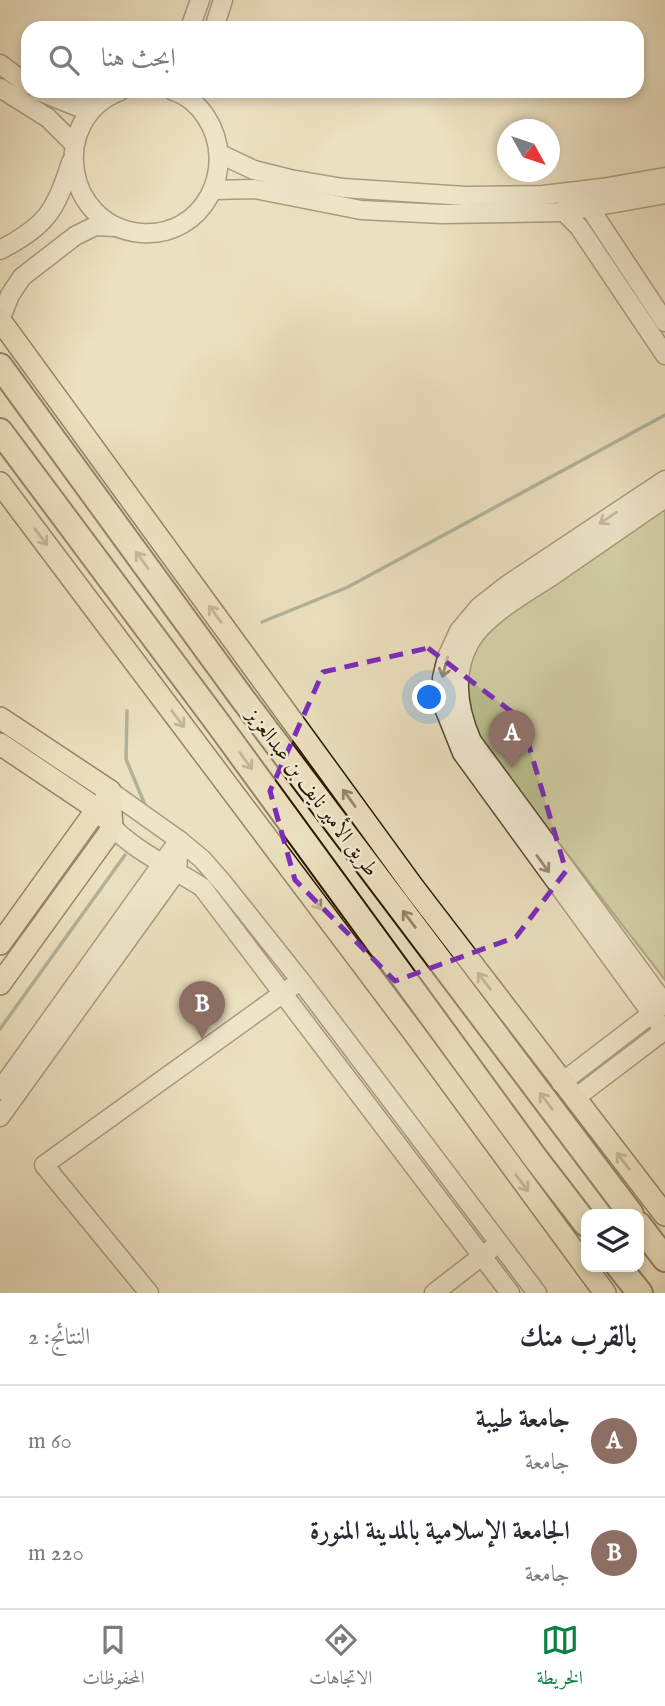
<!DOCTYPE html>
<html lang="ar">
<meta charset="utf-8">
<style>
:root{--surface:#fff;--page:#f2f2f3;--text:#2b2b33;--muted:#7c7c81;--line:#e1e1e2;--accent:#0b8043}
body{margin:0;font-family:"IM FELL English",Amiri,serif;background:var(--page);color:var(--text);direction:rtl}
.controls{position:absolute;right:21px;bottom:21px;display:grid;overflow:hidden;border-radius:14px;box-shadow:0 4px 10px #0003}
.controls button{width:63px;height:63px;display:grid;place-items:center;padding:0;border:0;border-bottom:2px solid var(--line);background:var(--surface);color:var(--text);font:35px sans-serif}
.compass{position:absolute;left:497px;top:119px;width:63px;height:63px;border-radius:50%;background:var(--surface);box-shadow:0 4px 10px #0003;rotate:130deg}
.you{position:absolute;left:430px;top:698px;width:24px;height:24px;margin:-18px;border:5px solid #fff;border-radius:50%;background:#1a73e8;box-shadow:0 0 0 10px #1a73e833}
.badge{display:grid;place-items:center;width:46px;height:46px;border-radius:50%;background:var(--accent);color:#fff;font-size:23px;font-weight:700}
.pin{position:absolute;translate:-50% -58px;filter:drop-shadow(0 2px 4px #0008)}
.pin::after{content:'';position:absolute;top:37px;width:24px;height:21px;background:inherit;clip-path:polygon(0 0,100% 0,50% 100%)}
.list{margin:0;padding:0;list-style:none}
h2{display:flex;justify-content:space-between;align-items:center;height:91px;margin:0;padding:0 28px;font-size:30px}
h2 small{font-size:23px;font-weight:400;color:var(--muted)}
.list li{display:grid;grid-template-columns:46px 1fr auto;gap:21px;align-items:center;box-sizing:border-box;height:112px;padding:0 28px;border-top:2px solid var(--line)}
.list b{display:block;font-size:26px;white-space:nowrap}
.list p{margin:0;font-size:23px;white-space:nowrap;color:var(--muted)}
.list em{font-size:23px;font-style:normal;color:var(--muted)}
.icon{flex:none;width:38px;height:38px;fill:none;stroke:currentColor;stroke-width:2;stroke-linecap:round;stroke-linejoin:round}
.map{position:relative;flex:none;width:665px;height:1293px;overflow:hidden;direction:ltr}
.search{position:absolute;background:var(--surface);box-shadow:0 4px 10px #0003;left:21px;right:21px;top:21px;height:77px;display:flex;align-items:center;gap:18px;box-sizing:border-box;padding:0 24px;border-radius:21px;color:var(--muted);font-size:26px}
.sheet{height:315px;background:var(--surface)}
nav{display:flex;justify-content:space-around;align-items:center;box-sizing:border-box;height:98px;border-top:2px solid var(--line);background:var(--surface);font-size:19px;color:var(--muted)}
nav a{display:grid;justify-items:center;gap:4px}
nav .on{color:var(--accent)}
.map>svg:first-child{display:block}
.green{fill:#bbc18f;stroke:#746c48;stroke-width:2}
.lines{fill:none;stroke-linecap:round;stroke-linejoin:round}
.stream{stroke:#6d7b6b;stroke-width:3.5}
.minor-casing{stroke:#5c4930;stroke-width:21}
.major-casing{stroke:#2c1700;stroke-width:24}
.highway-casing{stroke:#2c1700;stroke-width:28}
.minor{stroke:#f2ebd5;stroke-width:18}
.major{stroke:#ebe0bf;stroke-width:21}
.highway{stroke:#ebe0bf;stroke-width:24}
.oneway{stroke:#998c75}
.oneway2{stroke:#958669}
.marked{fill:none;stroke:#7b2cbf;stroke-width:5;stroke-dasharray:14 9;stroke-linejoin:round}
.labels{text-anchor:middle;stroke-width:5;stroke-linejoin:round;paint-order:stroke}
.street-label{font-size:21px;fill:#2c1700;stroke:#f2ebd5}
</style>
<div class="map">
<svg width="665" height="1293" viewBox="0 0 665 1293">
<rect width="100%" height="100%" fill="#ebe0bf"/>
<filter id="stains"><feTurbulence type="fractalNoise" baseFrequency=".00286" numOctaves="4"/><feColorMatrix values="0 0 0 0 .2 0 0 0 0 .09 0 0 0 0 .02 0 0 0 .5 -.17"/></filter>
<radialGradient id="worn" r=".72"><stop offset=".6" stop-color="#630" stop-opacity="0"/><stop offset="1" stop-color="#630" stop-opacity=".3"/></radialGradient>
<!-- green -->
<path class="green" d="M665,506v474l-188,-243 -9,-19 -1,-52 5,-20 17,-18z"/>
<g class="lines">
<!-- stream -->
<g class="stream">
<path d="M262,622l86,-35 317,-172"/>
<path d="M127,711l-1,48 19,46"/>
<path d="M0,1029l125,-174"/>
</g>
<!-- minor casing -->
<g class="minor-casing">
<g id="minor">
<path d="M190,28l10,-28"/>
<path d="M214,28l9,-28"/>
<path d="M0,64l28,21"/>
<path d="M0,88l48,30 26,26"/>
<path d="M38,91l40,16h16"/>
<path d="M120,91c-72,28 -56,135 21,142 63,5 98,-66 65,-116 -7,-11 -19,-22 -33,-26"/>
<path d="M220,154l34,16 36,9 53,9 122,8 78,-1 59,-7 63,-11"/>
<path d="M213,190l42,-1 106,21 81,4 122,-2 101,-18"/>
<path d="M581,200l8,7 76,115"/>
<path d="M567,205l-3,7 15,15 86,128"/>
<path d="M0,250c46,-24 56,-39 71,-88"/>
<path d="M0,320l10,-25 12,-18 53,-41 20,-10 20,1"/>
<path d="M665,480l-158,105 -28,22 -20,24 -12,26 -5,21 2,30 18,45 203,279"/>
<path d="M665,498c-39,27 -77,53 -116,80 -25,16 -64,38 -79,64 -18,32 -12,67 2,99l193,263"/>
<path d="M561,1083l98,-75"/>
<path d="M0,1090l179,-250 -2,31 -177,246"/>
<path d="M574,1099l91,-69"/>
<path d="M149,1293l-105,-128 249,-179"/>
<path d="M434,1293l57,-44"/>
<path d="M510,1293l-308,-406c-38,-24 -78,-40 -105,-78l13,-18 69,49 23,19 21,24 78,98 236,312"/>
</g>
</g>
<!-- major casing -->
<g class="major-casing">
<g id="major">
<path d="M0,320l414,568 251,327"/>
<path d="M0,483l414,550 191,260"/>
<path d="M0,718l110,73 2,38 -112,155"/>
<path d="M0,744l97,65 -97,135"/>
</g>
</g>
<!-- highway casing -->
<g class="highway-casing">
<g id="highway">
<path d="M0,366l242,332 389,516"/>
<path d="M0,431l217,291 319,437 50,65"/>
<path d="M639,1225l26,34"/>
<path d="M619,1267l21,26"/>
</g>
</g>
<!-- minor -->
<use href="#minor" class="minor"/>
<!-- major -->
<use href="#major" class="major"/>
<!-- highway -->
<use href="#highway" class="highway"/>
</g>
<!-- one-way arrows -->
<defs><path id="oneway-shaft" d="M-6 0H5M1.5-3L5.5 0L1.5 3" fill="none" stroke-width="1.6" stroke-linecap="round" stroke-linejoin="round" transform="scale(1.75)"/></defs>
<g class="oneway">
<use href="#oneway-shaft" transform="translate(608 518) rotate(146)"/>
<use href="#oneway-shaft" transform="translate(445 667) rotate(105)"/>
<use href="#oneway-shaft" transform="translate(543 864) rotate(54)"/>
</g>
<g class="oneway2">
<use href="#oneway-shaft" transform="translate(41 537) rotate(53)"/>
<use href="#oneway-shaft" transform="translate(142 560) rotate(-126)"/>
<use href="#oneway-shaft" transform="translate(215 614) rotate(-126)"/>
<use href="#oneway-shaft" transform="translate(178 719) rotate(53)"/>
<use href="#oneway-shaft" transform="translate(246 761) rotate(54)"/>
<use href="#oneway-shaft" transform="translate(349 798) rotate(-126)"/>
<use href="#oneway-shaft" transform="translate(315 901) rotate(53)"/>
<use href="#oneway-shaft" transform="translate(409 919) rotate(-127)"/>
<use href="#oneway-shaft" transform="translate(484 981) rotate(-127)"/>
<use href="#oneway-shaft" transform="translate(546 1101) rotate(-127)"/>
<use href="#oneway-shaft" transform="translate(623 1161) rotate(-128)"/>
<use href="#oneway-shaft" transform="translate(522 1183) rotate(53)"/>
</g>
<!-- marked area -->
<path d="M0 0H665V1293H0ZM428,648l93,71 45,152 -50,66 -121,44 -100,-101 -25,-89 53,-119z" fill="#ebe0bf" fill-opacity=".55" fill-rule="evenodd"/>
<path class="marked" d="M428,648l93,71 45,152 -50,66 -121,44 -100,-101 -25,-89 53,-119z"/>
<g class="labels">
<!-- street labels -->
<g class="street-label">
<text transform="translate(313 792) rotate(53)" y="7">طريق الأمير نايف بن عبدالعزيز</text>
</g>
</g>
<rect width="100%" height="100%" filter="url(#stains)"/>
<rect width="100%" height="100%" fill="url(#worn)"/>
</svg>
<div class="controls">
<button><svg class="icon" aria-label="layers" viewBox="0 0 24 24"><path d="M12 4l9 5-9 5-9-5zM3 14l9 5 9-5"/></svg></button>
</div>
<svg class="compass" viewBox="-18 -18 36 36"><path d="M0-13l5 13h-10z" fill="#e53935"/><path d="M0 13l5-13h-10z" fill="#7c7c81"/></svg>
<div class="you"></div>
<div class="pin badge" style="left:512px;top:768px;background:#8d6e63">A</div>
<div class="pin badge" style="left:202px;top:1039px;background:#8d6e63">B</div>
<div class="search"><svg class="icon" aria-label="search" viewBox="0 0 24 24"><circle cx="10" cy="10" r="6"/><path d="M15 15l6 6"/></svg>ابحث هنا</div>
</div>
<section class="sheet">
<h2>بالقرب منك<small>النتائج: 2</small></h2>
<ul class="list">
<li><span class="badge" style="background:#8d6e63">A</span><div><b>جامعة طيبة</b><p>جامعة</p></div><em>60 m</em></li>
<li><span class="badge" style="background:#8d6e63">B</span><div><b>الجامعة الإسلامية بالمدينة المنورة</b><p>جامعة</p></div><em>220 m</em></li>
</ul>
</section>
<nav>
<a class="on"><svg class="icon" aria-label="map" viewBox="0 0 24 24"><path d="M3 6l6-2 6 2 6-2v14l-6 2-6-2-6 2zM9 4v14M15 6v14"/></svg>الخريطة</a>
<a><svg class="icon" aria-label="directions" viewBox="0 0 24 24"><path d="M12 3l9 9-9 9-9-9zM9 14v-3h6M13 9l2 2-2 2"/></svg>الاتجاهات</a>
<a><svg class="icon" aria-label="saved" viewBox="0 0 24 24"><path d="M7 4h10v16l-5-4-5 4z"/></svg>المحفوظات</a>
</nav>
